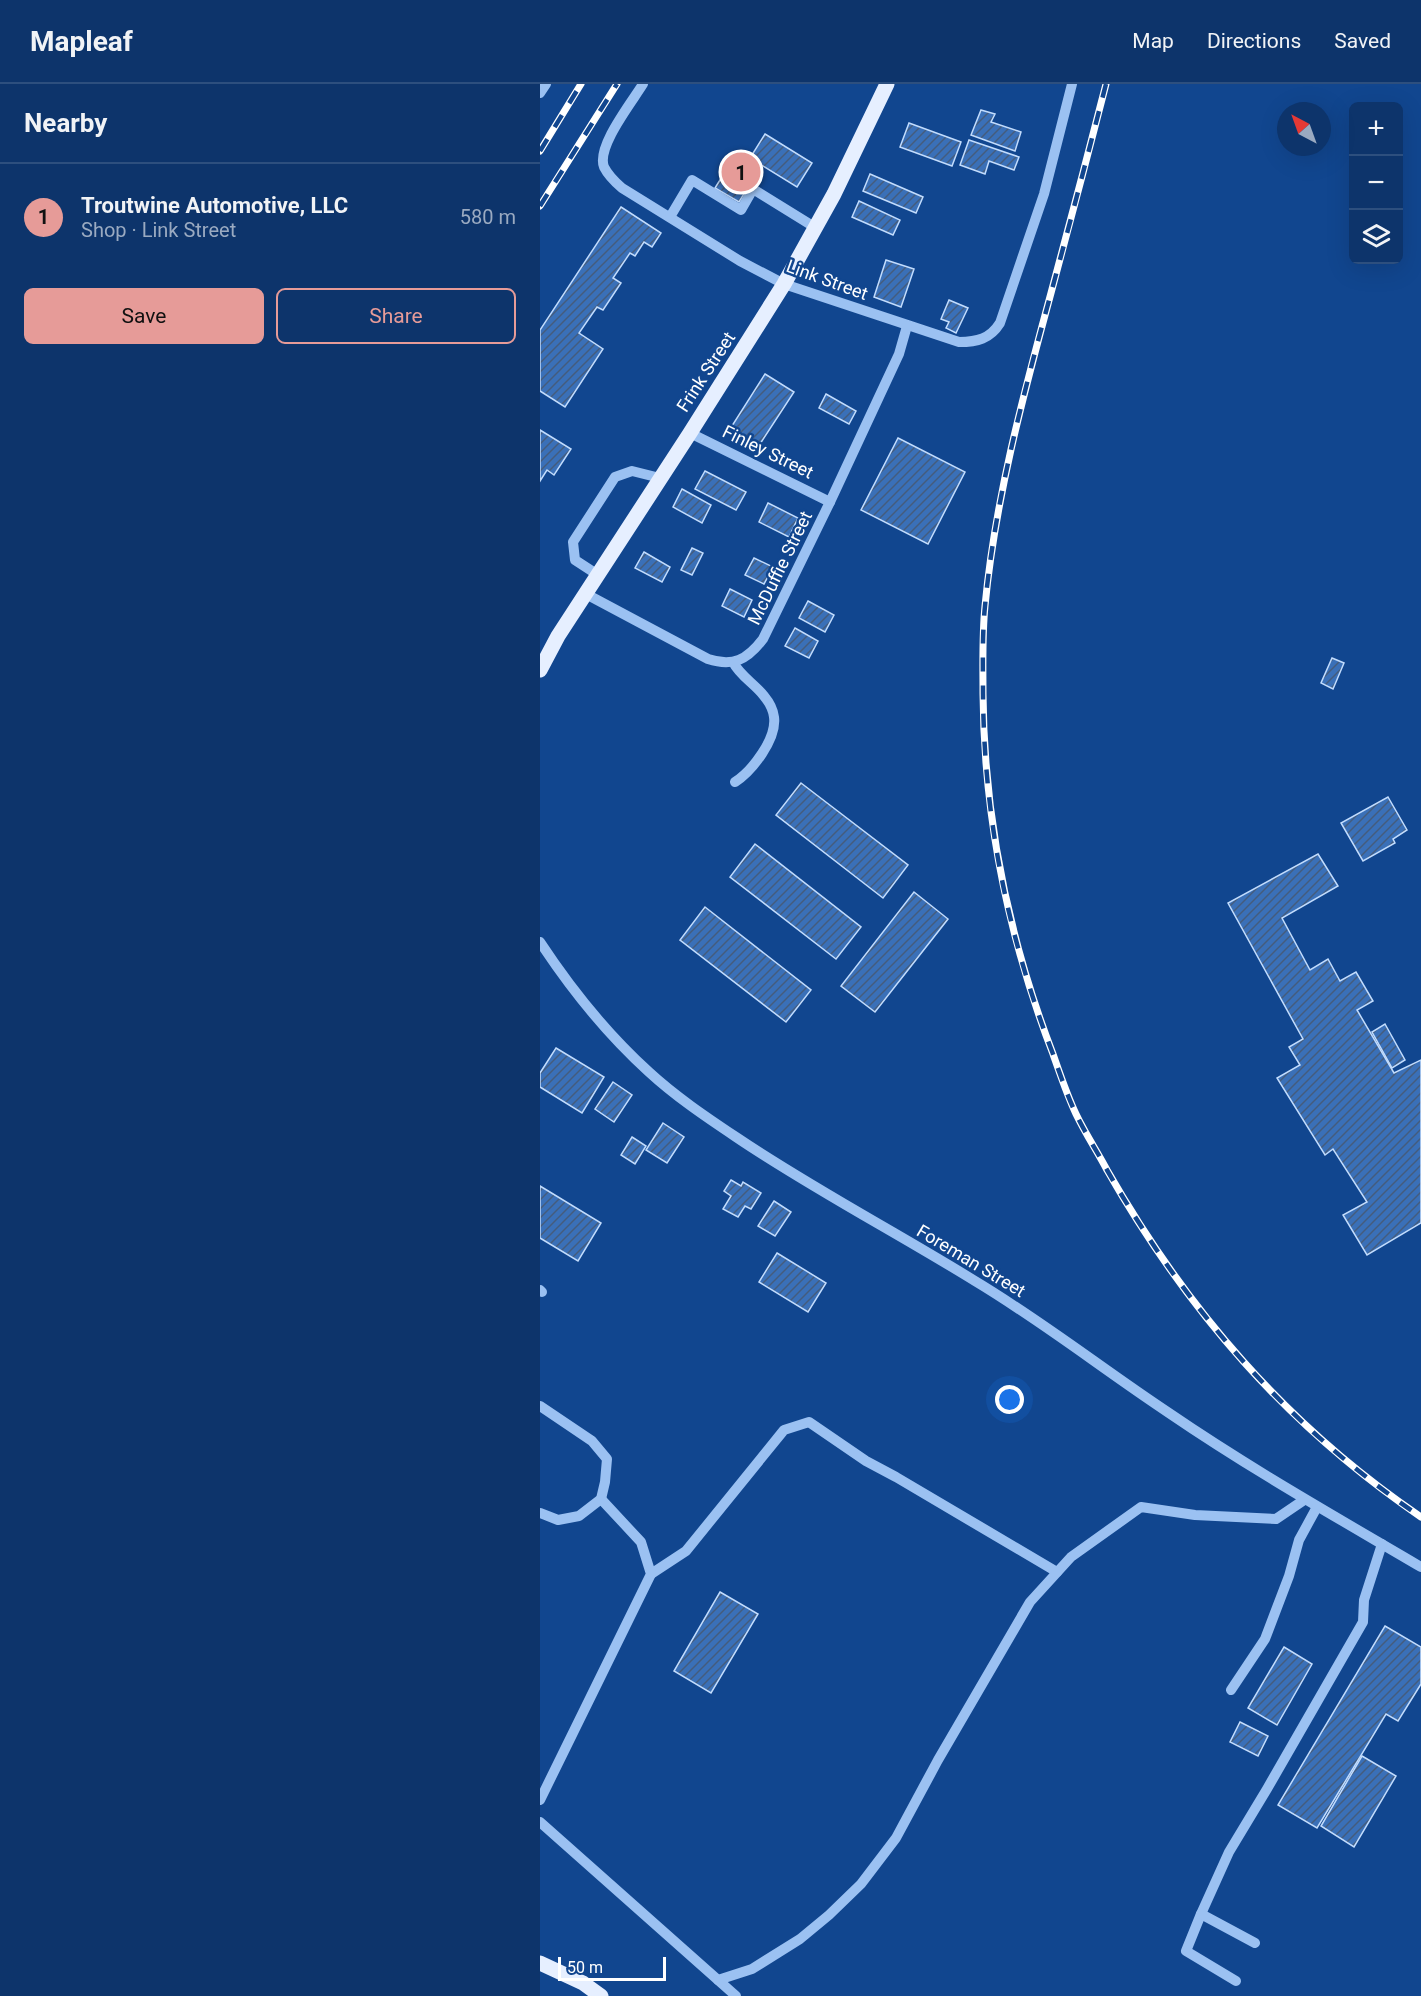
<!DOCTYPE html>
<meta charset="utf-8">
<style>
:root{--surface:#0d346b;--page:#163c71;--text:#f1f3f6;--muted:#9aaac1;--line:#2d4f7e;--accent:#e69b98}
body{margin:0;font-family:Roboto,sans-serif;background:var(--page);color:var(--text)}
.controls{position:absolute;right:18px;top:18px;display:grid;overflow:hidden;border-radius:9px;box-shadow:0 6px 24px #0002}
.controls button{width:54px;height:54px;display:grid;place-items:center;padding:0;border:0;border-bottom:2px solid var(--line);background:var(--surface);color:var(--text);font:30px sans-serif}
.compass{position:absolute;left:737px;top:18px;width:54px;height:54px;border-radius:50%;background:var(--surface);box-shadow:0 6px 24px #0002;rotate:319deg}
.scale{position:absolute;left:18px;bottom:15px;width:108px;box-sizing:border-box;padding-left:6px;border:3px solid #fff;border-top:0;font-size:16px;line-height:21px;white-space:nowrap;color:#fff;-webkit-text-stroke:4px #11468f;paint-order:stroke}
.you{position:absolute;left:470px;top:1316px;width:21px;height:21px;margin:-15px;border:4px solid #fff;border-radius:50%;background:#1a73e8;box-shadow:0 0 0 9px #1a73e833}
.badge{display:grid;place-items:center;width:39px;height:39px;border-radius:50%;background:var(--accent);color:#111;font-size:20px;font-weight:700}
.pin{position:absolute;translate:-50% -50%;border:3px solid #fff;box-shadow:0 2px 6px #0006}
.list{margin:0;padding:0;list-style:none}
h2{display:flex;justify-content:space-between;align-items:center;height:78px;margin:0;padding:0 24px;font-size:26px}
h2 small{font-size:20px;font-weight:400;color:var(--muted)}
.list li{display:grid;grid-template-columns:39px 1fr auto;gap:18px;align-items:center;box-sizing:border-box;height:108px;padding:0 24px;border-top:2px solid var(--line)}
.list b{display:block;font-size:22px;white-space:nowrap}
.list p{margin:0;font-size:20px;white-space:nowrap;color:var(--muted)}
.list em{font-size:20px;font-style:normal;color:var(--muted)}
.actions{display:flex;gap:12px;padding:18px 24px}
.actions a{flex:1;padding:14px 0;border:2px solid var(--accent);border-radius:9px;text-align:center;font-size:21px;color:var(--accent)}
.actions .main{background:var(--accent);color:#111}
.icon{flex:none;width:33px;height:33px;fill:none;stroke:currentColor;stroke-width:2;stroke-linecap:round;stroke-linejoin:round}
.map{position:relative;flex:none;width:881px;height:1912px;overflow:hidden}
header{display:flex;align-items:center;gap:36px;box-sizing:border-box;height:84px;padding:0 30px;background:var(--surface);border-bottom:2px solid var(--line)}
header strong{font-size:28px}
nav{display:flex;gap:33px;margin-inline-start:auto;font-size:21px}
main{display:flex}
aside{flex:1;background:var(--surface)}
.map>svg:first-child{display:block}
.building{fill:url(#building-hatch);stroke:#c2dcfd;stroke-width:1.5}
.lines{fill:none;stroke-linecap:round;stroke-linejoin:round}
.minor{stroke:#9bc1f2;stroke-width:10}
.major{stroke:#e6efff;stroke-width:15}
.rail-casing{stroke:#fff;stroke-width:7}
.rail{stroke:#11468f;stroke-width:4.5;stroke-dasharray:14;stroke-linecap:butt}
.labels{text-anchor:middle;stroke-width:5;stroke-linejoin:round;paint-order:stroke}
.street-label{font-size:18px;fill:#fff;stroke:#11468f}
</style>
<header>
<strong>Mapleaf</strong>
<nav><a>Map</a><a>Directions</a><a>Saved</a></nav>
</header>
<main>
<aside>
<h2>Nearby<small></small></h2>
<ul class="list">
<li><span class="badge">1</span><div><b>Troutwine Automotive, LLC</b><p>Shop · Link Street</p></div><em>580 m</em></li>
</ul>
<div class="actions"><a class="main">Save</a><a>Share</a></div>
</aside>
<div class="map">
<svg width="881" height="1912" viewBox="0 0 881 1912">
<defs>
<pattern id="building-hatch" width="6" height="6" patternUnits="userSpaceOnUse" patternTransform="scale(1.5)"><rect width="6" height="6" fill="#3a70b8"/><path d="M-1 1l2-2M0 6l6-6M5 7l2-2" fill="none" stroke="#445c7d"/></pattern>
</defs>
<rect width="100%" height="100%" fill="#11468f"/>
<!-- building -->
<g class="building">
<path d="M441,26l14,4 -4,8 30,10 -6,19 -44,-16z"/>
<path d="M369,39l52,19 -9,24 -52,-19z"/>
<path d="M225,50l47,29 -15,24 -47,-29z"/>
<path d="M429,56l50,17 -5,13 -25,-9 -4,13 -25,-9z"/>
<path d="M196,70l23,15 -20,33 -24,-14z"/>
<path d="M330,90l53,23 -7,16 -53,-22z"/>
<path d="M319,117l41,19 -7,15 -41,-18z"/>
<path d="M81,123l40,26 -9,14 -8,-5 -9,14 -5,-3 -17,25 8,5 -18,27 -6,-3 -18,26 24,16 -38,58 -25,-16v-61z"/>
<path d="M346,176l28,9 -13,38 -27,-10z"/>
<path d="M409,216l19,8 -12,25 -10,-5 3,-6 -8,-3z"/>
<path d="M225,290l29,18 -36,55 -28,-18z"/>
<path d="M286,310l30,17 -7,13 -30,-16z"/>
<path d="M0,346l31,19 -17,26 -7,-5 -7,11z"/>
<path d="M358,354l67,34 -37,72 -67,-34z"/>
<path d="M165,387l41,21 -10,18 -41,-21z"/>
<path d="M142,405l29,16 -9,18 -29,-16z"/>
<path d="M228,419l30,15 -9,19 -30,-15z"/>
<path d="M152,464l11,5 -11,22 -11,-5z"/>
<path d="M104,468l26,15 -8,15 -27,-14z"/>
<path d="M214,474l19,9 -9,17 -19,-9z"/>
<path d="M190,505l22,11 -8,17 -22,-11z"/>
<path d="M268,517l26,14 -9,17 -26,-14z"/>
<path d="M255,544l23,13 -9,17 -24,-12z"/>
<path d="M792,574l12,5 -11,26 -12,-6z"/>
<path d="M261,699l107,82 -25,33 -107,-83z"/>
<path d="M848,713l19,33 -14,9 2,4 -32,18 -22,-38z"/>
<path d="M215,760l106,83 -25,32 -106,-82z"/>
<path d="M778,770l20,32 -56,32 28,52 18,-11 12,22 16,-9 17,29 -16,9 37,63 27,-13v163l-54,32 -24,-40 24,-13 -34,-53 -8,6 -48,-77 23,-13 -11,-18 14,-8 -75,-136z"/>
<path d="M374,808l34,27 -73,93 -34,-26z"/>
<path d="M165,823l106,83 -25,32 -106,-82z"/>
<path d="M845,940l20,36 -13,8 -20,-36z"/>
<path d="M16,964l48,29 -22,36 -42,-26v-14z"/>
<path d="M73,998l19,13 -18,27 -19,-13z"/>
<path d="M123,1039l21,14 -17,26 -21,-13z"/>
<path d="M92,1053l14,9 -11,18 -14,-9z"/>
<path d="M191,1096l10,6 2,-4 18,11 -10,16 -6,-3 -7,11 -15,-8 8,-13 -7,-5z"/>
<path d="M0,1102l61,37 -23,38 -38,-23z"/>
<path d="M234,1117l17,11 -16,24 -17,-10z"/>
<path d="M237,1169l49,30 -18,29 -49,-30z"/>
<path d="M180,1508l38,22 -47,79 -37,-22z"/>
<path d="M845,1542l36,21v37l-23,37 -12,-7 -69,114 -39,-23z"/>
<path d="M744,1563l28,17 -35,61 -29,-17z"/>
<path d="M700,1638l28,14 -10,20 -28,-14z"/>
<path d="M822,1672l34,20 -42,71 -33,-21z"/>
</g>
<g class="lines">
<!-- minor -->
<g class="minor">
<path d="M103,0c-11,18 -47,63 -39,83 4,8 11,15 18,21l118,73 44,23 175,58c18,0 31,-3 41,-19l44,-129 28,-110"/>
<path d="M0,9l6,-9"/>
<path d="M130,133l22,-37 49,30 12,-21 63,39"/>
<path d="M150,349l140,69"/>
<path d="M58,491l-23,-15 -2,-18 42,-65 17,-6 28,7"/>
<path d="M46,510l122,65c25,8 39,1 55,-20l67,-137 69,-148 8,-28"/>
<path d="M193,578c7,14 22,22 31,34 5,6 9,13 10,21 3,22 -22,54 -39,65"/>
<path d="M0,858c31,47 67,92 109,130 26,24 57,45 87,65 77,52 160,95 239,144 67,40 129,89 194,132 82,56 167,104 252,154"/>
<path d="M0,1206l2,2"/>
<path d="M0,1322l52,35 15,18 -2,23 -4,17 -22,17 -21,4 -18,-7"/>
<path d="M111,1490l35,-23 98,-121 25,-8 57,39 30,16 161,95"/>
<path d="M691,1606l34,-51 24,-63 10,-36 18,-33"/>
<path d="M0,1716l111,-226 -10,-32 -40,-43"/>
<path d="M0,1738l196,174"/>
<path d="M661,1830l-15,37 50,30"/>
<path d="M715,1859l-54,-29 28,-62 38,-63 96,-167 1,-22 18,-56"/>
<path d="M178,1896l34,-11 48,-30 29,-24 32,-31 35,-46 42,-78 92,-158 41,-45 70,-50 54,8 81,4 28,-19"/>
</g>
<!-- major -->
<g class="major">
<path d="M0,586l18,-34 132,-203 94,-149 50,-90 53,-110"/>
<path d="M0,1879l43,20 18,13"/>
</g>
<!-- rail casing -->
<g class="rail-casing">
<g id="rail">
<path d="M566,0c-18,70 -36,139 -55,209 -28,103 -56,207 -66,313 -3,30 -2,59 -2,88 1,126 25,243 70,360 7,20 14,41 23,60 9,19 21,37 31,56 80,140 180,256 314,347"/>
<path d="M0,67l41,-67"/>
<path d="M0,122l77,-122"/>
</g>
</g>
<!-- rail -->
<use href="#rail" class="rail"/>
</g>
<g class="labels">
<!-- street labels -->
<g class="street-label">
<text transform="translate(287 196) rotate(20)" y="6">Link Street</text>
<text transform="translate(166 288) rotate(-57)" y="6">Frink Street</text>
<text transform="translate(228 368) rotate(26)" y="6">Finley Street</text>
<text transform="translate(240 484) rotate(-64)" y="6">McDuffie Street</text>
<text transform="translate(431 1177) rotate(31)" y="6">Foreman Street</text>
</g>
</g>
</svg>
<div class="controls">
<button>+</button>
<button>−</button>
<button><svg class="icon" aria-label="layers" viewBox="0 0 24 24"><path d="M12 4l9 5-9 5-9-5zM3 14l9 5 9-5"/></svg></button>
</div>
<svg class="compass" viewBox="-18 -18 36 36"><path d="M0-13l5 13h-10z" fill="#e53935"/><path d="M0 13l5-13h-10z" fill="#9aaac1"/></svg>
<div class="scale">50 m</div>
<div class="you"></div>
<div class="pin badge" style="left:201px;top:88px">1</div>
</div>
</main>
